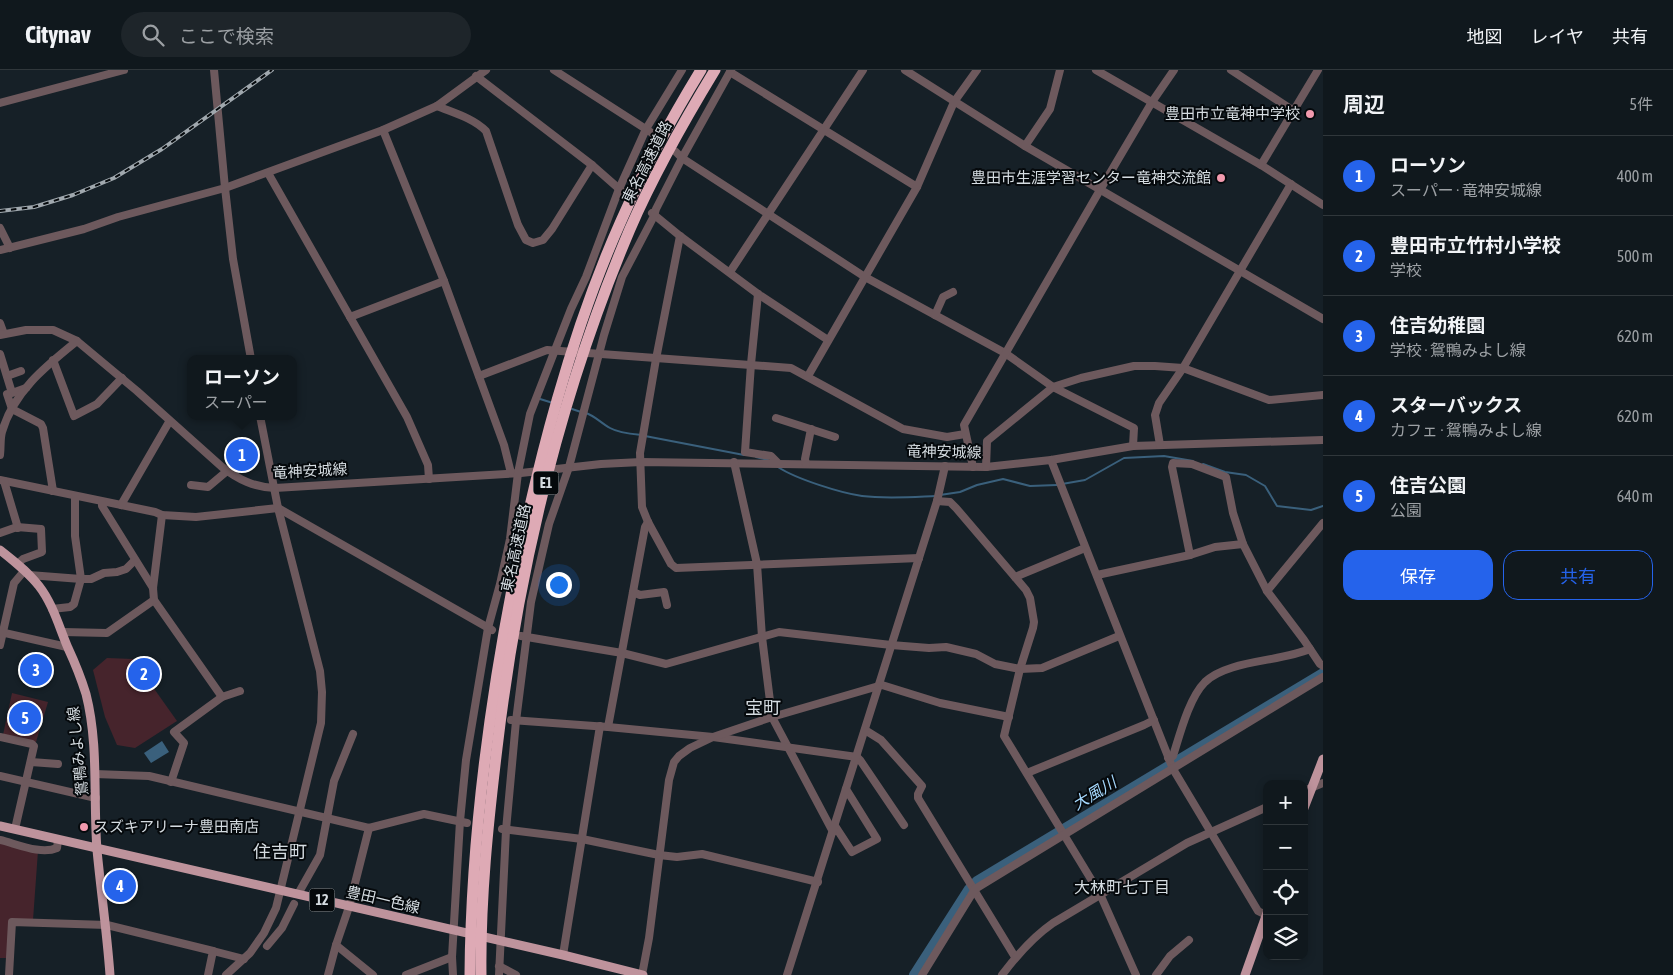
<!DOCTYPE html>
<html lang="ja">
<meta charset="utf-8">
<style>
:root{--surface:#10181d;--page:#1e252a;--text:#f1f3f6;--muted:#9ca0a4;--line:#30373b;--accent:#2563eb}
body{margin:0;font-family:"Asap Condensed","Noto Sans JP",sans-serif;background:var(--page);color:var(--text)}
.controls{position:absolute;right:15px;bottom:15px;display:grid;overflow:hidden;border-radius:10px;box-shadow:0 2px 8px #0003}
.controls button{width:45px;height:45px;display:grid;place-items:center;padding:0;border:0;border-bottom:1px solid var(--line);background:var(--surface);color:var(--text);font:25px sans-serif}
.you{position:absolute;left:558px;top:514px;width:18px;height:18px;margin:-12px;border:4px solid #fff;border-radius:50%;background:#1a73e8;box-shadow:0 0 0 8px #1a73e833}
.badge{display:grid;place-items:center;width:32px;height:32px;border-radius:50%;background:var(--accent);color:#fff;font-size:16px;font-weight:700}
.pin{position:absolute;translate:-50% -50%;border:2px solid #fff;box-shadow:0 1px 5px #0006}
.popup{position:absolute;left:187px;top:285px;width:110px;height:65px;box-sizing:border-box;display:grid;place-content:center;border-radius:10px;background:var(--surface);filter:drop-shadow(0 1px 4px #0005);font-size:16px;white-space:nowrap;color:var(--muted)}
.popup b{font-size:19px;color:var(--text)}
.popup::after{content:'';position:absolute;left:50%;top:100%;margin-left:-10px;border:10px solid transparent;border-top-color:var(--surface)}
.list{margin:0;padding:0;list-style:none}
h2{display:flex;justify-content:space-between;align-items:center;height:65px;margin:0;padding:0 20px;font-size:21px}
h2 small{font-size:16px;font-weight:400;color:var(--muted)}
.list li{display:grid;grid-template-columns:32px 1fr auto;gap:15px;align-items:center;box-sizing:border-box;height:80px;padding:0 20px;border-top:1px solid var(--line)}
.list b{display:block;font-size:19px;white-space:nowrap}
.list p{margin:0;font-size:16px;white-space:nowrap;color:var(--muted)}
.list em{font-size:16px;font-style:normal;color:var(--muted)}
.actions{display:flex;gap:10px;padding:15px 20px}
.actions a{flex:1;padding:11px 0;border:1px solid var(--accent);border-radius:15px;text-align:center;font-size:18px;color:var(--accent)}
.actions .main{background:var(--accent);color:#fff}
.icon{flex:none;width:28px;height:28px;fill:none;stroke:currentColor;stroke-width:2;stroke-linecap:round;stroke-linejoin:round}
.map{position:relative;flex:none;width:1323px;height:905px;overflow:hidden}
header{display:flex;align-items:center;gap:30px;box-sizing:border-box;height:70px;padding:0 25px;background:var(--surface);border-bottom:1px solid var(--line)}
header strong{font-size:24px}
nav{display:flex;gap:28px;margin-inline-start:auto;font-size:18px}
.search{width:350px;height:45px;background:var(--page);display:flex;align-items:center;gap:12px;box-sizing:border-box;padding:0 18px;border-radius:28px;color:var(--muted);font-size:19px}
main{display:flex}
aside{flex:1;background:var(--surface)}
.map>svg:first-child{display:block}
.green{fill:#46242c}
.water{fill:#3a607c}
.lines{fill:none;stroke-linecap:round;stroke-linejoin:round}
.stream{stroke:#3a607c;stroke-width:2}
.river{stroke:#3a607c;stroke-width:10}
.minor{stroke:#6d595d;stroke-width:8}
.major{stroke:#be939c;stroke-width:9}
.highway{stroke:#deaab5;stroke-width:11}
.rail-casing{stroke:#a0a8ae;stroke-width:4}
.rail{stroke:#05090c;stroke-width:2;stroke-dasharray:5.5;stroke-linecap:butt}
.poi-dot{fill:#f29aae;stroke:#05090c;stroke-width:2}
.labels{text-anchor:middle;stroke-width:4;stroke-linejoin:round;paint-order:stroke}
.shield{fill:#05090c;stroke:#979da1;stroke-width:1}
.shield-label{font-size:14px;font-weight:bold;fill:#d5dce1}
.poi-label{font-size:15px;fill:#d5dce1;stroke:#05090c;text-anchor:end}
.street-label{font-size:15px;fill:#d5dce1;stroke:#05090c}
.water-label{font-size:16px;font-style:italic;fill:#a4d7fc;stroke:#05090c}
.neighbourhood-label{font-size:16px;fill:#d5dce1;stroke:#05090c}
.quarter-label{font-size:18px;fill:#d5dce1;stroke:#05090c}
</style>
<header>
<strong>Citynav</strong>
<div class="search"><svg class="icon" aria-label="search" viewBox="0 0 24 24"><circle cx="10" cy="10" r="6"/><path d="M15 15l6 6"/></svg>ここで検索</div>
<nav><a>地図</a><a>レイヤ</a><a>共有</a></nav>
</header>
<main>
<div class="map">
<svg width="1323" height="905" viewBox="0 0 1323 905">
<rect width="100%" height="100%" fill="#162027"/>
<!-- green -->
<g class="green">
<path d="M107,588l26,1 44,62 -42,27 -18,-3 -12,-28 -12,-47z"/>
<path d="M12,623l36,9 -12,40 -33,-7z"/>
<path d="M0,773l38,8 -5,69h-23l-1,38h-9z"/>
</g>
<!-- water -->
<path class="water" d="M162,671l7,11 -18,11 -7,-10z"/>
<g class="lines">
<!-- stream -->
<g class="stream">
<path d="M540,329l13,4"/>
<path d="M572,339l9,3"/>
<path d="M586,343c9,3 15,10 24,15 9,5 21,6 31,7"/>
<path d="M645,366l99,19"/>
<path d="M756,387l12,3"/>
<path d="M1203,394l22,8 21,3 19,11 12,20 34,4 12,-4"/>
<path d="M778,397c18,12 63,26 84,29 24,3 50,1 74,0"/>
<path d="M1062,414l23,-4 39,-22 40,-2 29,5"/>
<path d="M940,425l20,-3 17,-7 26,-6 27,7 27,-1"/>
</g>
<!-- river -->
<path class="river" d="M914,905l55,-86 8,-8 346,-208"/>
<!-- minor -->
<g class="minor">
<path d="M214,0l11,118 8,71 18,100"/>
<path d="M554,0l98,63"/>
<path d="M905,0l120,76 298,173"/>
<path d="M1096,0l165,95 62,40"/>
<path d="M1231,0l63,41"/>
<path d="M730,2l187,115"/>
<path d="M476,6l116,89 33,29"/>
<path d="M0,33l124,-33"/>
<path d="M437,36c17,7 36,12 49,25l32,94 8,15 7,3 10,-3 9,-11 40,-64"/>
<path d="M383,60l61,151 60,164 7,28"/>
<path d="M1025,76l25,-37 10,-39"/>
<path d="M676,82l6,6 183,119 140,76 48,34 81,41 -1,18"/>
<path d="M1261,95l57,-95"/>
<path d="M268,103l139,244 21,48 1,14"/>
<path d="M652,143l28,23 78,58 70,46"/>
<path d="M0,158l10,20"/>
<path d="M680,166l-24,123 -16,94 2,54 6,15 23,42 5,4 243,-10"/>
<path d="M0,180l84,-21 34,-12 107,-29 158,-58 54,-24 49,-36"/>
<path d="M730,202l133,-202"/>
<path d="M758,224l-7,70 -6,88 26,4 8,8"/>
<path d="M935,245l8,-18 10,-5"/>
<path d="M350,247l94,-36"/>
<path d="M0,253l4,11"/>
<path d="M0,265l26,-5h27l24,11 60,50 85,76c17,13 32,20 53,21l246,-15 80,-9 40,-2 345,5 65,-7 82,-14 190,-6"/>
<path d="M0,284l12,39 14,-5"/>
<path d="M53,290l21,56 23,-12 25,-26"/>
<path d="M7,306l14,-5"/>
<path d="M479,306l68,-26 244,18 112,61 44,8 18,-3"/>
<path d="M808,306l109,-189 37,-85 23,-32"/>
<path d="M7,324l5,15 29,15 2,4 10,63"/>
<path d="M776,348l59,19"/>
<path d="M1160,375l-5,-30 4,-12 24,-35 108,-184"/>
<path d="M0,385c1,-8 0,-16 2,-23 11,-40 44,-66 75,-91"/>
<path d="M1051,390l122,309 85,142 8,4"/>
<path d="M734,392l23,102 5,73 10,80 61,115"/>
<path d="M806,394l-1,-5 6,-30"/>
<path d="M973,397l-9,-42 136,-235 52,-88 22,-32"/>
<path d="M986,397l1,-26 66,-54 28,-9 53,-12h21l28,2 86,32 54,-5"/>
<path d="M0,410l155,32 7,3 34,2 82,-9 214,122"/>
<path d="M4,411l14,47"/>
<path d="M191,415l17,2 19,-16"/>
<path d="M937,431l13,1 6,6 70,82 4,8 4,24 -1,6 -13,41 -16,67 96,158 36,81"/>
<path d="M102,432v4l51,82"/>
<path d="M121,435l48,-83"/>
<path d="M162,445l-9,73 1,12 68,97"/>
<path d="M0,463l17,-6 24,2 1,23 -19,7 -6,5"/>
<path d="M1190,485l-18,-88 1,-4 19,1 34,13 7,36 10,31 24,47 37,49 16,24 3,2"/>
<path d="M29,505l52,4h10l13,-6 13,-1 9,-3 9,-9"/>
<path d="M1097,505l93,-20 25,-8 28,-3"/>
<path d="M1015,507l70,-29"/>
<path d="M1267,521l56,-68"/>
<path d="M633,522l7,3 24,-3 3,13"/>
<path d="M52,539l18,-2 4,-3 7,-25 -6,-43v-40"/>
<path d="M0,562l67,15"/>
<path d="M63,562l44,1 47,-33"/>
<path d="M521,566l101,17 44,11 113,-32 112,13 38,3 17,-1 30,7 19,10 25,5 22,-1 77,-32"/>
<path d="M0,575l14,-62 11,-13"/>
<path d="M511,650l97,7 105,10 144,20 3,3 44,65"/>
<path d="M608,657l37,-200 3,-5"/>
<path d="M865,660l16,10 41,46 -4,8v4l97,159"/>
<path d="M0,667l32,7 2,2 -19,83"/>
<path d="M1168,688l5,-2c7,-22 16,-58 32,-74 23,-22 74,-20 105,-33"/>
<path d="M31,692l27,2"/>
<path d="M1027,703l117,-48 10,-5"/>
<path d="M95,704l54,2 220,52 55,-14 43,9"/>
<path d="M0,706l96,22"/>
<path d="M171,712l13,-39 -10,-11 48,-35 18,-6"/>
<path d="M1304,721l19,-8"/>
<path d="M835,756l17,26 25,-13 -31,-50"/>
<path d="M369,758l-20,79 -13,38 37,30"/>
<path d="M502,759l80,10 77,16 18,2 25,-3 116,28"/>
<path d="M0,770c17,4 41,15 57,8l1,-8"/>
<path d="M298,824l22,-39 14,-74 19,-47"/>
<path d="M267,876l15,-18 12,-24"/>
<path d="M213,881l31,8"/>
<path d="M563,885l37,-229"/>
<path d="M499,896l17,9"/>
<path d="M9,905l3,-53 95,3 106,26 -5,24"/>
<path d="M226,905l24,-22 14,-20 12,-25 45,-185 1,-31 -2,-21 -42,-163 -18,-92"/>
<path d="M328,905l8,-30"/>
<path d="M406,905l46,-18"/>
<path d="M453,905l-1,-18 8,-136 6,-61 22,-132 12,-44 10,-45 8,-66 12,-59 41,-105 15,-32 33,-88 27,-60 36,-59"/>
<path d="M499,905l7,-145 10,-109 15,-119 18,-78 20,-57 35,-132 18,-58 32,-61 2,-7 26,-51 49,-88"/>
<path d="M642,905l7,-37 20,-158 5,-18 5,-6 11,-8 23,-11 59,-20 110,-32 58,18 69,14"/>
<path d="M787,905l150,-474 8,-35"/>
<path d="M922,905l53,-86 348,-212"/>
<path d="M1002,905c15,-20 31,-38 51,-52l134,-80 80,-36"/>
<path d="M1156,905l14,-19 19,-16"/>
</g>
<!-- major -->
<g class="major">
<path d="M0,480c14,11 28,22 39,36 14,18 20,41 29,62 7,15 13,30 18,46 13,51 7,104 11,156 4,42 10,83 13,125"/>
<path d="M1304,738l19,-49"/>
<path d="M0,756l563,129 80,20"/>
<path d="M1245,905l22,-62"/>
</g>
<!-- highway -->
<g class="highway">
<path d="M470,905c1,-131 18,-262 43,-391 25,-122 57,-249 108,-363 23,-52 50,-102 80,-151"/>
<path d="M481,905c-1,-76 7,-152 16,-227 21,-178 63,-354 133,-519 24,-55 54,-108 85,-159"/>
</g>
<!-- rail casing -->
<g class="rail-casing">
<path id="rail" d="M0,141l34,-4 39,-12 41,-17 48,-29 110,-79"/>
</g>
<!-- rail -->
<use href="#rail" class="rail"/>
</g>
<!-- markers -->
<g class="poi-dot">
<circle cx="1310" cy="44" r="5"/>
<circle cx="1221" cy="108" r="5"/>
<circle cx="84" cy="757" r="5"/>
</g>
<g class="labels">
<!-- shield labels -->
<g class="shield">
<rect x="533.5" y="401.5" width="25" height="23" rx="4"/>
<rect x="309.5" y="818.5" width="25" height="23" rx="4"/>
</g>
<g class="shield-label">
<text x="546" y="418">E1</text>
<text x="322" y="835">12</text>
</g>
<!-- poi labels -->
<g class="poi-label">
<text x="1300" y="49">豊田市立竜神中学校</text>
<text x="1211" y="113">豊田市生涯学習センター竜神交流館</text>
<text x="94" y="762" text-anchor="start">スズキアリーナ豊田南店</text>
</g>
<!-- street labels -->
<g class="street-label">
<text transform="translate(647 92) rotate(-63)" y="5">東名高速道路</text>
<text transform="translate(944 382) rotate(1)" y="5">竜神安城線</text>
<text transform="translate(310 401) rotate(-3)" y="5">竜神安城線</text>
<text transform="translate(516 478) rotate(-78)" y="5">東名高速道路</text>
<text transform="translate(78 681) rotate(-96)" y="5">鴛鴨みよし線</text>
<text transform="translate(383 830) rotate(13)" y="5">豊田一色線</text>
</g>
<!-- water labels -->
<g class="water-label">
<text transform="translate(1094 723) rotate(-31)" y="6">大風川</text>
</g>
<!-- neighbourhood labels -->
<g class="neighbourhood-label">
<text x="1122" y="823">大林町七丁目</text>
</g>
<!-- quarter labels -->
<g class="quarter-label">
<text x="763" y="644">宝町</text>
<text x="280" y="788">住吉町</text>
</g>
</g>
</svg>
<div class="controls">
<button>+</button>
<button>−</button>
<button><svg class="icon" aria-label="locate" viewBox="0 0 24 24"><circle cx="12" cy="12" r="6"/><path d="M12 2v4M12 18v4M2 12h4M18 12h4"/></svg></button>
<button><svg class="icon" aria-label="layers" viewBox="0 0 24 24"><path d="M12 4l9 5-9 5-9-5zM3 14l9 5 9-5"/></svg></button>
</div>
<div class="you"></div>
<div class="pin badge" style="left:242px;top:385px">1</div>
<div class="popup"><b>ローソン</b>スーパー</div>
<div class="pin badge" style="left:144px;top:604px">2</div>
<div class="pin badge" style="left:36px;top:600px">3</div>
<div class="pin badge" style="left:120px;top:816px">4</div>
<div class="pin badge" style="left:25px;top:648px">5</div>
</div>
<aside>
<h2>周辺<small>5件</small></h2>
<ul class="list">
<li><span class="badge">1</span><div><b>ローソン</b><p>スーパー · 竜神安城線</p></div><em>400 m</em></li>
<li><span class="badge">2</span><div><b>豊田市立竹村小学校</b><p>学校</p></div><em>500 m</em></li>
<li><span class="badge">3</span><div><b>住吉幼稚園</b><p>学校 · 鴛鴨みよし線</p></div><em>620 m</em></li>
<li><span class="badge">4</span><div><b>スターバックス</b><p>カフェ · 鴛鴨みよし線</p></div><em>620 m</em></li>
<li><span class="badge">5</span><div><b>住吉公園</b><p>公園</p></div><em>640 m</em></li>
</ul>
<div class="actions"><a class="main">保存</a><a>共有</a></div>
</aside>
</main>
